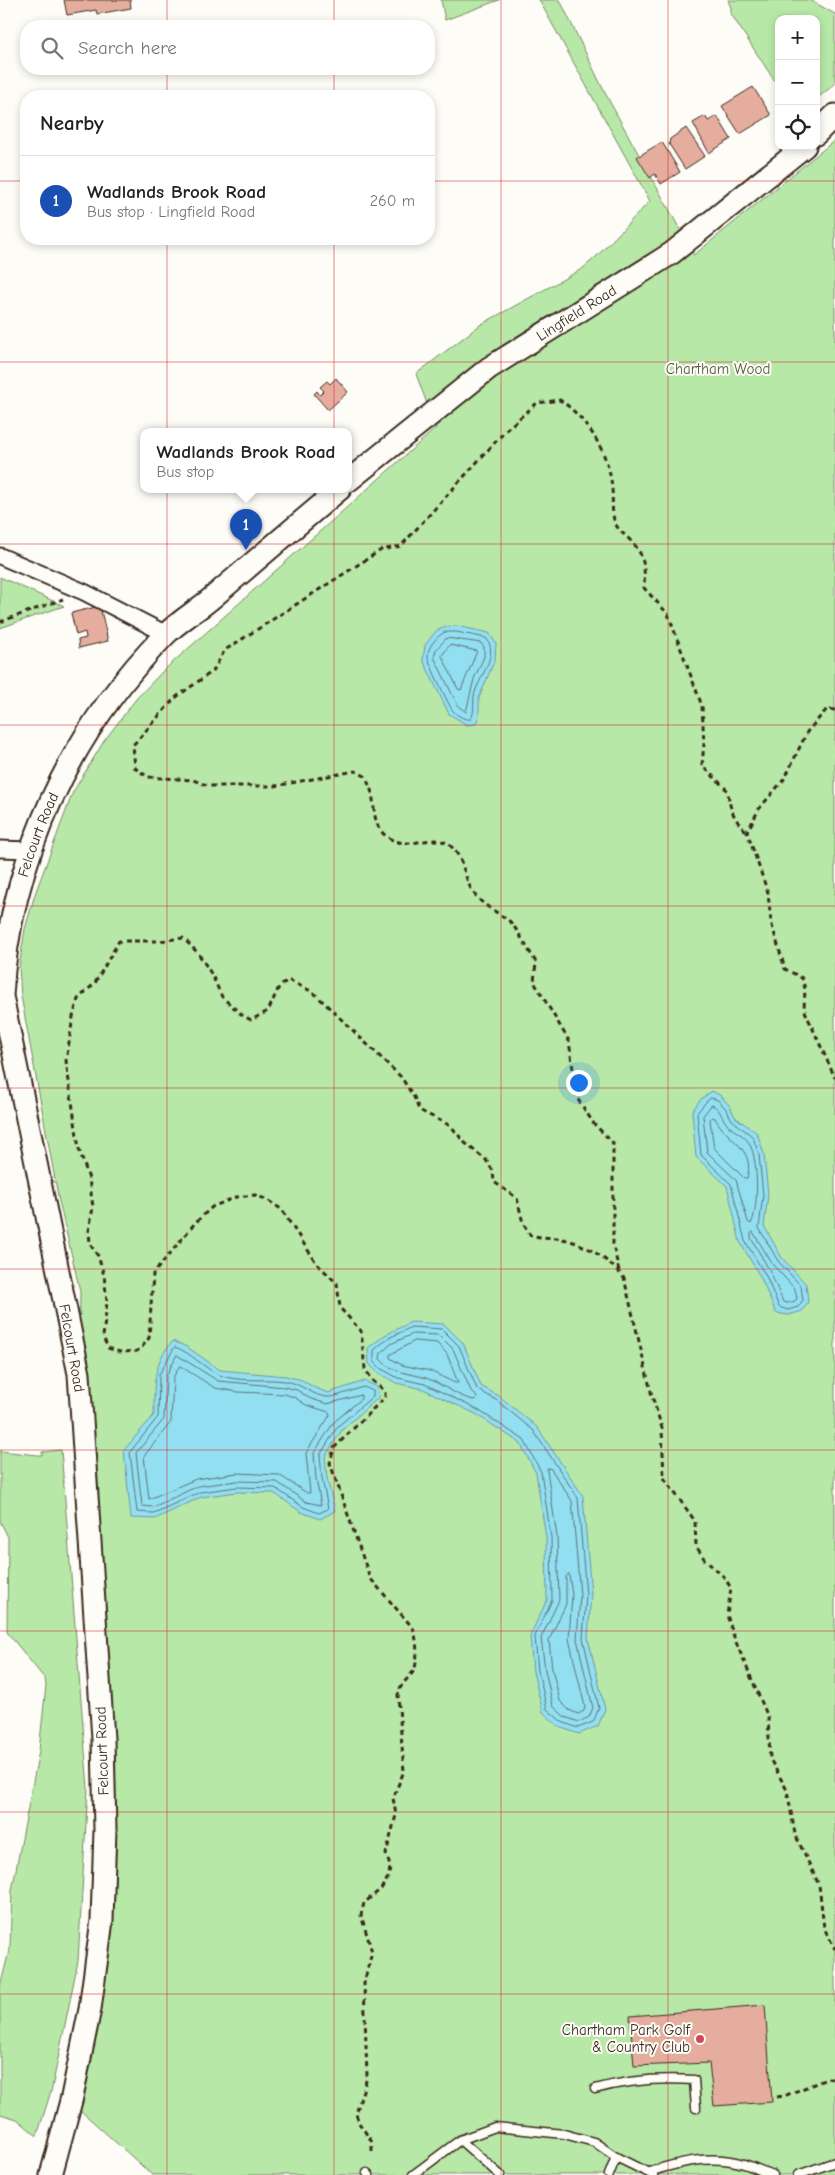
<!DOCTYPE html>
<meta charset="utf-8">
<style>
:root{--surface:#fff;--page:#f6f6f6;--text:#222;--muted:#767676;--line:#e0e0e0;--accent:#d1495b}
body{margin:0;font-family:"Comic Neue",sans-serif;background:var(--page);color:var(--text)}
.controls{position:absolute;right:15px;top:15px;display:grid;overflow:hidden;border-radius:10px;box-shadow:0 2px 8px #0003}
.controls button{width:45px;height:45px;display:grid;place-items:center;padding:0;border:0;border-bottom:1px solid var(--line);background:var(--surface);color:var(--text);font:25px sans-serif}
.you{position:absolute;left:578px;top:1082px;width:18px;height:18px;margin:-12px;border:4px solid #fff;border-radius:50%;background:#1a73e8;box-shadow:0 0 0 8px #1a73e833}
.badge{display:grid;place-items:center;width:32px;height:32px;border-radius:50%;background:var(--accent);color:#fff;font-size:16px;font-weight:700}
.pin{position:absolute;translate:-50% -41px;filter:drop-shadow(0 1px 2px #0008)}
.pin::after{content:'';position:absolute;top:26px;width:18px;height:15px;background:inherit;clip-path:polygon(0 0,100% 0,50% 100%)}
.popup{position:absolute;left:140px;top:428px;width:212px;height:65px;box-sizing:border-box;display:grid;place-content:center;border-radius:10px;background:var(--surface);filter:drop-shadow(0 1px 4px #0005);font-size:16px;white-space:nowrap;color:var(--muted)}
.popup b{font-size:19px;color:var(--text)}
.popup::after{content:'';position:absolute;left:50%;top:100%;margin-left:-10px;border:10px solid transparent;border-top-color:var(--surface)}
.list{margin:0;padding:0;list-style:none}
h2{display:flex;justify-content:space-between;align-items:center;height:65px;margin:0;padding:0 20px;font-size:21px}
h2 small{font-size:16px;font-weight:400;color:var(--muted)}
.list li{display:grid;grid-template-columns:32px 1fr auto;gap:15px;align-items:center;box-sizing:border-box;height:90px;padding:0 20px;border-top:1px solid var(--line)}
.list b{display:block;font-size:19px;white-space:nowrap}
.list p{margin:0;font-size:16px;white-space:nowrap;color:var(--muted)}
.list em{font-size:16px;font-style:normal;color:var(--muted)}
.icon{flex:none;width:28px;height:28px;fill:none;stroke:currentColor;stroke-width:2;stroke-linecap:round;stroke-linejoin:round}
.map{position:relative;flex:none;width:835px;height:2175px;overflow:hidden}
.search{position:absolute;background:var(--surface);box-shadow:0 2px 8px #0003;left:20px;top:20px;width:415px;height:55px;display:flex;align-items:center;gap:12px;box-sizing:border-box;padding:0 18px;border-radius:20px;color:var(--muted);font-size:19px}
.panel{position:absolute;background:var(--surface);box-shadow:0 2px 8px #0003;left:20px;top:90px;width:415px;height:155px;border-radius:20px}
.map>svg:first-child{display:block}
.green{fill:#b7e8a8;stroke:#798963}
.water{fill:#92dff2;stroke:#6f979d}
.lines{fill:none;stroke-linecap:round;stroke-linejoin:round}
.shore{stroke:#5e7273;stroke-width:1}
.building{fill:#e5ad9d;stroke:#3b2a1e}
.lane-casing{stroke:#3b2a1e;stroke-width:11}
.street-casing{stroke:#3b2a1e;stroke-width:19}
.secondary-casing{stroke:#3b2a1e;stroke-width:25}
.path{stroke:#3b2a1e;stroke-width:3;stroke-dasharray:5 4;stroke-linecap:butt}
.lane{stroke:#fdfcf7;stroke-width:8}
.street{stroke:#fdfcf7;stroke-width:15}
.secondary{stroke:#fdfcf7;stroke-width:21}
.grid{fill:none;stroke:#d62828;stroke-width:1;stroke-opacity:0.55}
.poi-dot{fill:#d1495b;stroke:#fdfcf7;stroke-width:2}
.labels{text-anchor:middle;stroke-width:4;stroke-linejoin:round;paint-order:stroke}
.street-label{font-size:15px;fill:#3b2a1e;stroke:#fdfcf7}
.park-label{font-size:15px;fill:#5a5a40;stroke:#fdfcf7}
.poi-label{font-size:15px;fill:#3b2a1e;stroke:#fdfcf7;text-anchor:end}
</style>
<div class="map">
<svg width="835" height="2175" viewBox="0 0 835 2175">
<rect width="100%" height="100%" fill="#fdfcf7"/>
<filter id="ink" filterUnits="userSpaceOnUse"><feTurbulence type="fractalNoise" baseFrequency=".02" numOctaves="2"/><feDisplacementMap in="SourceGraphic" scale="10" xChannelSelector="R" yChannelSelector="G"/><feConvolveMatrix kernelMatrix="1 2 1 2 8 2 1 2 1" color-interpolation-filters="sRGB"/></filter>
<g filter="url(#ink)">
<!-- green -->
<g class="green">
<path d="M441,0h58l-54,20z"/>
<path d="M539,0h21l45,93 89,162 141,-115v2035h-683l-82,-74 32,-181 -23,-546 1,-83 -21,-90 -38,-205 -2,-29 6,-38 10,-35 38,-102 31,-51 32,-42 27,-28 273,-243 -20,-54 64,-49 102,-56 15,-13 53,-55z"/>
<path d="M728,0h82l23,13 2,1v70l-19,15v-80h-37v65l-5,-4 -43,-66v-6z"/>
<path d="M0,577l64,29 -64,22z"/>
<path d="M61,1450l27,338 -10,173 -26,127 -15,48 -20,-17 -17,-5v-127l10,-40 2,-57 27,-139 7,-66 -1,-6 -38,-47 1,-95 -8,-16v-70l38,4h4v-3z"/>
</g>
<!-- water -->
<g class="water">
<path d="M457,626l32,7 7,10 -1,16 -16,39v17l-3,9 -9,1 -18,-11 -26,-54 2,-15 11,-14 8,-4z"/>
<path d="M712,1091l9,5 9,10 5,11 22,16 7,21 4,41 -4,31 18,32 24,26 2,18 -6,9 -13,4 -13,-2 -15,-35 -21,-36 -13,-56 -31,-29 -4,-46 9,-12z"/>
<path d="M411,1322l33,2 19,19 18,43 18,10 38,31 46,69 8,98 -3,44 17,71 -7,17 -19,8 -20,-7 -16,-15 -10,-40 -3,-36 17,-36 -1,-62 -10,-65 -16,-30 -44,-29 -53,-25 -27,-6 -19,-11 -8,-8 -1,-16 17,-13z"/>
<path d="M173,1341l14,6 33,23 66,6 16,4 11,7 15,6 37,-12 12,6 2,10 -37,33 -17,27 2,21 8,33 -15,8 -19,-7 -27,-19 -37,-1 -36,5 -46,22 -24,-1 -7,-68 30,-35c0,-27 -2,-53 19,-74z"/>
</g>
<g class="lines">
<!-- shore -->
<g class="shore">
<path d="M445,632h12l29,6c14,16 -8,40 -12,58 -1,8 1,16 -3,23 -6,1 -13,-3 -18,-8 -4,-5 -24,-48 -25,-54 -1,-10 9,-21 17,-25z"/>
<path d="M447,638l34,5 3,4v10l-10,22 -8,33 -8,-6 -24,-49 2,-7z"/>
<path d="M450,645l27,6 -16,39 -3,-1 -16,-33z"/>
<path d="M711,1098l7,2 8,9 6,11 21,17 6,18 4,40 -4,33 19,33 23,25 2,14 -5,7 -10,3 -9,-3 -13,-31 -21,-35 -14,-57 -30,-29 -4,-42 8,-10z"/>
<path d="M712,1105c8,3 9,11 14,18 5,7 15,10 21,17 12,13 12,69 4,84l-3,-2 -12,-42 -29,-28 -4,-36z"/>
<path d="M712,1117l3,1c11,22 41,30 32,60h-3l-30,-30 -4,-28z"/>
<path d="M753,1232l20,33 22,24 2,10 -2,2 -7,2 -5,-1 -12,-29 -20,-35v-4z"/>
<path d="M412,1327l30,2 17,17 18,43 19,11 37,30 45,68 8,97 -3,43 16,70 -6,14 -15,6 -16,-6 -15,-13 -9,-38 -3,-35 17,-36 -1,-63 -10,-65 -17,-32 -46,-30 -53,-26 -27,-6 -18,-10 -6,-7v-11l13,-11z"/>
<path d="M413,1334l26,1 14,14 18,42 6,6 -1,3c-14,0 -35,-17 -50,-22 -16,-5 -34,-5 -46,-19l1,-6 10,-9z"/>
<path d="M415,1341l22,2 10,11 11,29h-3l-25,-12 -28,-6 -12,-7v-3z"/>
<path d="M175,1347c16,6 27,19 42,27 20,9 47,4 68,7 16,2 27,15 42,16 8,1 28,-8 37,-10l9,4v5l-35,30 -18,29 2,23 6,31 -9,4 -16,-6 -28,-19 -38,-1 -37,5 -46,21 -17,-1 -7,-60 28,-35 1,-42z"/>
<path d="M177,1355l41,26 67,6 12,3 12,8 18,6 34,-9v4l-27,23 -20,31 2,26 5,26 -15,-3 -29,-20 -40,-1 -39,5 -45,21 -11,-1 -6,-53 28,-34 2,-42z"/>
<path d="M180,1366l35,22 23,4 46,2 10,3 12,8 23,7 1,3 -24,38 4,40h-3l-28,-18 -42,-2 -41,6 -47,20 -5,-43 27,-34 2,-44z"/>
<path d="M548,1468l3,1 21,32 8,94 -3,44 16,69 -4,9 -10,5 -14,-5 -12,-11 -8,-36 -4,-32 18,-38 -2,-63 -10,-67z"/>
<path d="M569,1574l3,21 -3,44 16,68 -1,4 -6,3 -9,-4 -9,-9 -8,-32 -3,-29 17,-36v-27z"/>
</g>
</g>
<!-- building -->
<g class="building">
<path d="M64,0h66l1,8 -34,6 -1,-4 -29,5z"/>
<path d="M753,87l18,28 -31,19 -18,-28z"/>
<path d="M705,116l3,5 9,-5 14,23 -22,14 -16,-30z"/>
<path d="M686,128l19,28 -20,13 -16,-25 1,-5z"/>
<path d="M662,142l18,30 -19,12 -6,-10 -5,4 -13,-21z"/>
<path d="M336,378l12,14 -20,18 -14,-16 3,-3 3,4 4,-4 -4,-4 7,-6 3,3z"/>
<path d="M100,606l8,35 -29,7 -1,-8 8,-2 -1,-6 -9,3 -5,-22z"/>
<path d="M765,2005l7,97 -58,4 -5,-43 -75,3 -4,-50z"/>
</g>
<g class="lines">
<!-- lane casing -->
<g class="lane-casing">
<g id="lane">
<path d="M595,2089c32,-9 66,-11 99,-9l2,28"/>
<path d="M460,2140l40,35"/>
<path d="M649,2172c31,-10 62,-18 95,-8 10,3 19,8 29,11"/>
<path d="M367,2173l2,2"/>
<path d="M413,2175l47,-35 35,-13 69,7 30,8 22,15 37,18"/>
<path d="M609,2175l7,-18"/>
<path d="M798,2175l37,-13"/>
</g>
</g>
<!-- street casing -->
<g class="street-casing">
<g id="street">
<path d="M0,556l84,36 82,42"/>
<path d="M0,849l30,1"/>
</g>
</g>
<!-- secondary casing -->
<g class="secondary-casing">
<g id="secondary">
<path d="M816,134l19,-19"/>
<path id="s1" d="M348,481l141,-113 183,-115 133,-107"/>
<path id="s2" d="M51,2175l21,-78 18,-88 12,-89 3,-90 -2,-91 -24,-365 -77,-378c7,-134 69,-266 163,-361 14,-14 33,-25 48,-38 42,-36 84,-72 127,-108"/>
</g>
</g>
<!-- path -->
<g class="path">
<path d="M0,622l63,-23"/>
<path d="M835,710l-8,-1 -20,23 -22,46 -26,31 -12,23 21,61 3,29 14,47 17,9 3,11 -1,20 31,69"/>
<path d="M619,1271l-6,-27v-101l-19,-19 -17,-26 -8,-57 -35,-59 2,-20c-7,-10 -20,-36 -28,-42 -12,-9 -27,-15 -35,-28 -10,-15 -9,-37 -25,-48 -17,-12 -39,9 -62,-8 -15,-12 -10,-30 -15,-46 -1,-4 -4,-9 -6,-14l-10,-5 -80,15h-66l-16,-6 -45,-3 -13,-9 -2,-23 42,-47 38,-27 12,-21 156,-100 20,-4 107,-118 29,-25 23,-3c28,19 50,55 52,89 1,12 -1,22 3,34 3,7 9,11 15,17 15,14 15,29 14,48l24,26 34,92 2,38 -2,21 26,26c1,17 6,29 19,41"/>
<path d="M777,2097l7,-1 45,-18 6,2"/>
<path d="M372,2151v-9l-13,-19 -3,-9 11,-37 -3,-94 8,-31 -11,-37 3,-12 17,-14 8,-13 1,-10 -4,-12 10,-39 -3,-17 11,-27 -6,-76c2,-11 9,-15 15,-23 6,-9 4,-35 0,-44l-43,-50 -40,-115 4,-15 51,-51v-6l-12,-10 -8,-12 -4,-38 -21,-23 -3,-25 -20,-19 -36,-55 -13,-9 -13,-5 -19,2 -24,10 -17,16 -42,51 -4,64 -7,9 -5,4 -17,1 -12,-4 -5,-11 4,-35 -3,-27 -6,-19 -8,-12 -1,-13 4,-24 -4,-28 -10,-30 -13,-88 7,-44 5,-18 17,-16 24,-42h40l24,-3 15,15 14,22 10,22 20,18 9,5 17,-9 11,-24 9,-7 25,12 88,85 13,20 5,13 32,16 13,16 22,18 7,11 1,11 23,16 6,25 7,12c10,3 18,2 27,3 27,4 50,20 67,40l28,118 10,32 2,50 31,43 1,25 9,14 19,17 7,11 -4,27 8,25 33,77 2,42 17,31 8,44 24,51 5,43 11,21"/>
</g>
<!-- lane -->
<use href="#lane" class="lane"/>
<!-- street -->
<use href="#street" class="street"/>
<!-- secondary -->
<use href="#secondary" class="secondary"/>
</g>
</g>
<!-- grid -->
<path class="grid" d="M167,0v26M334,0v26M501,0v2175M668,0v2175M167,69v27M334,69v27M0,181h26M429,181h406M167,239v1936M334,239v1936M0,362h835M0,544h835M0,725h835M0,906h835M0,1088h835M0,1269h835M0,1450h835M0,1631h835M0,1812h835M0,1994h835"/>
<!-- markers -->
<circle class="poi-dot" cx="700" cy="2039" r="5"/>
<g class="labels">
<!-- street labels -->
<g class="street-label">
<text dy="5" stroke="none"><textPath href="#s1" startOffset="284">Lingfield Road</textPath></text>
<text dy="5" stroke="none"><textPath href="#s2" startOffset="1359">Felcourt Road</textPath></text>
<text transform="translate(72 1348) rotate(80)" y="5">Felcourt Road</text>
<text transform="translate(102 1751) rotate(-92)" y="5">Felcourt Road</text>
</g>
<!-- park labels -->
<g class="park-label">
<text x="718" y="374">Chartham Wood</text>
</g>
<!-- poi labels -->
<g class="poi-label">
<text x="690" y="2035">Chartham Park Golf<tspan x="690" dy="17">&amp; Country Club</tspan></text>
</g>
</g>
</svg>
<div class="controls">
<button>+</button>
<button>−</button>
<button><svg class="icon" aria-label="locate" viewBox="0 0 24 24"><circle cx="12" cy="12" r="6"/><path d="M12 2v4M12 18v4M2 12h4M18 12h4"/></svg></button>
</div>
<div class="you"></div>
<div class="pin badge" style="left:246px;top:550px;background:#1a4fb4">1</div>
<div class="popup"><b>Wadlands Brook Road</b>Bus stop</div>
<div class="search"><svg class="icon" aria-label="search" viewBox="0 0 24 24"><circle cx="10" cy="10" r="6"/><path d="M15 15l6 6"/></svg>Search here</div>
<section class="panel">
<h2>Nearby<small></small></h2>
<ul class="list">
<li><span class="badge" style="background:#1a4fb4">1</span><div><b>Wadlands Brook Road</b><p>Bus stop · Lingfield Road</p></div><em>260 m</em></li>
</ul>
</section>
</div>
